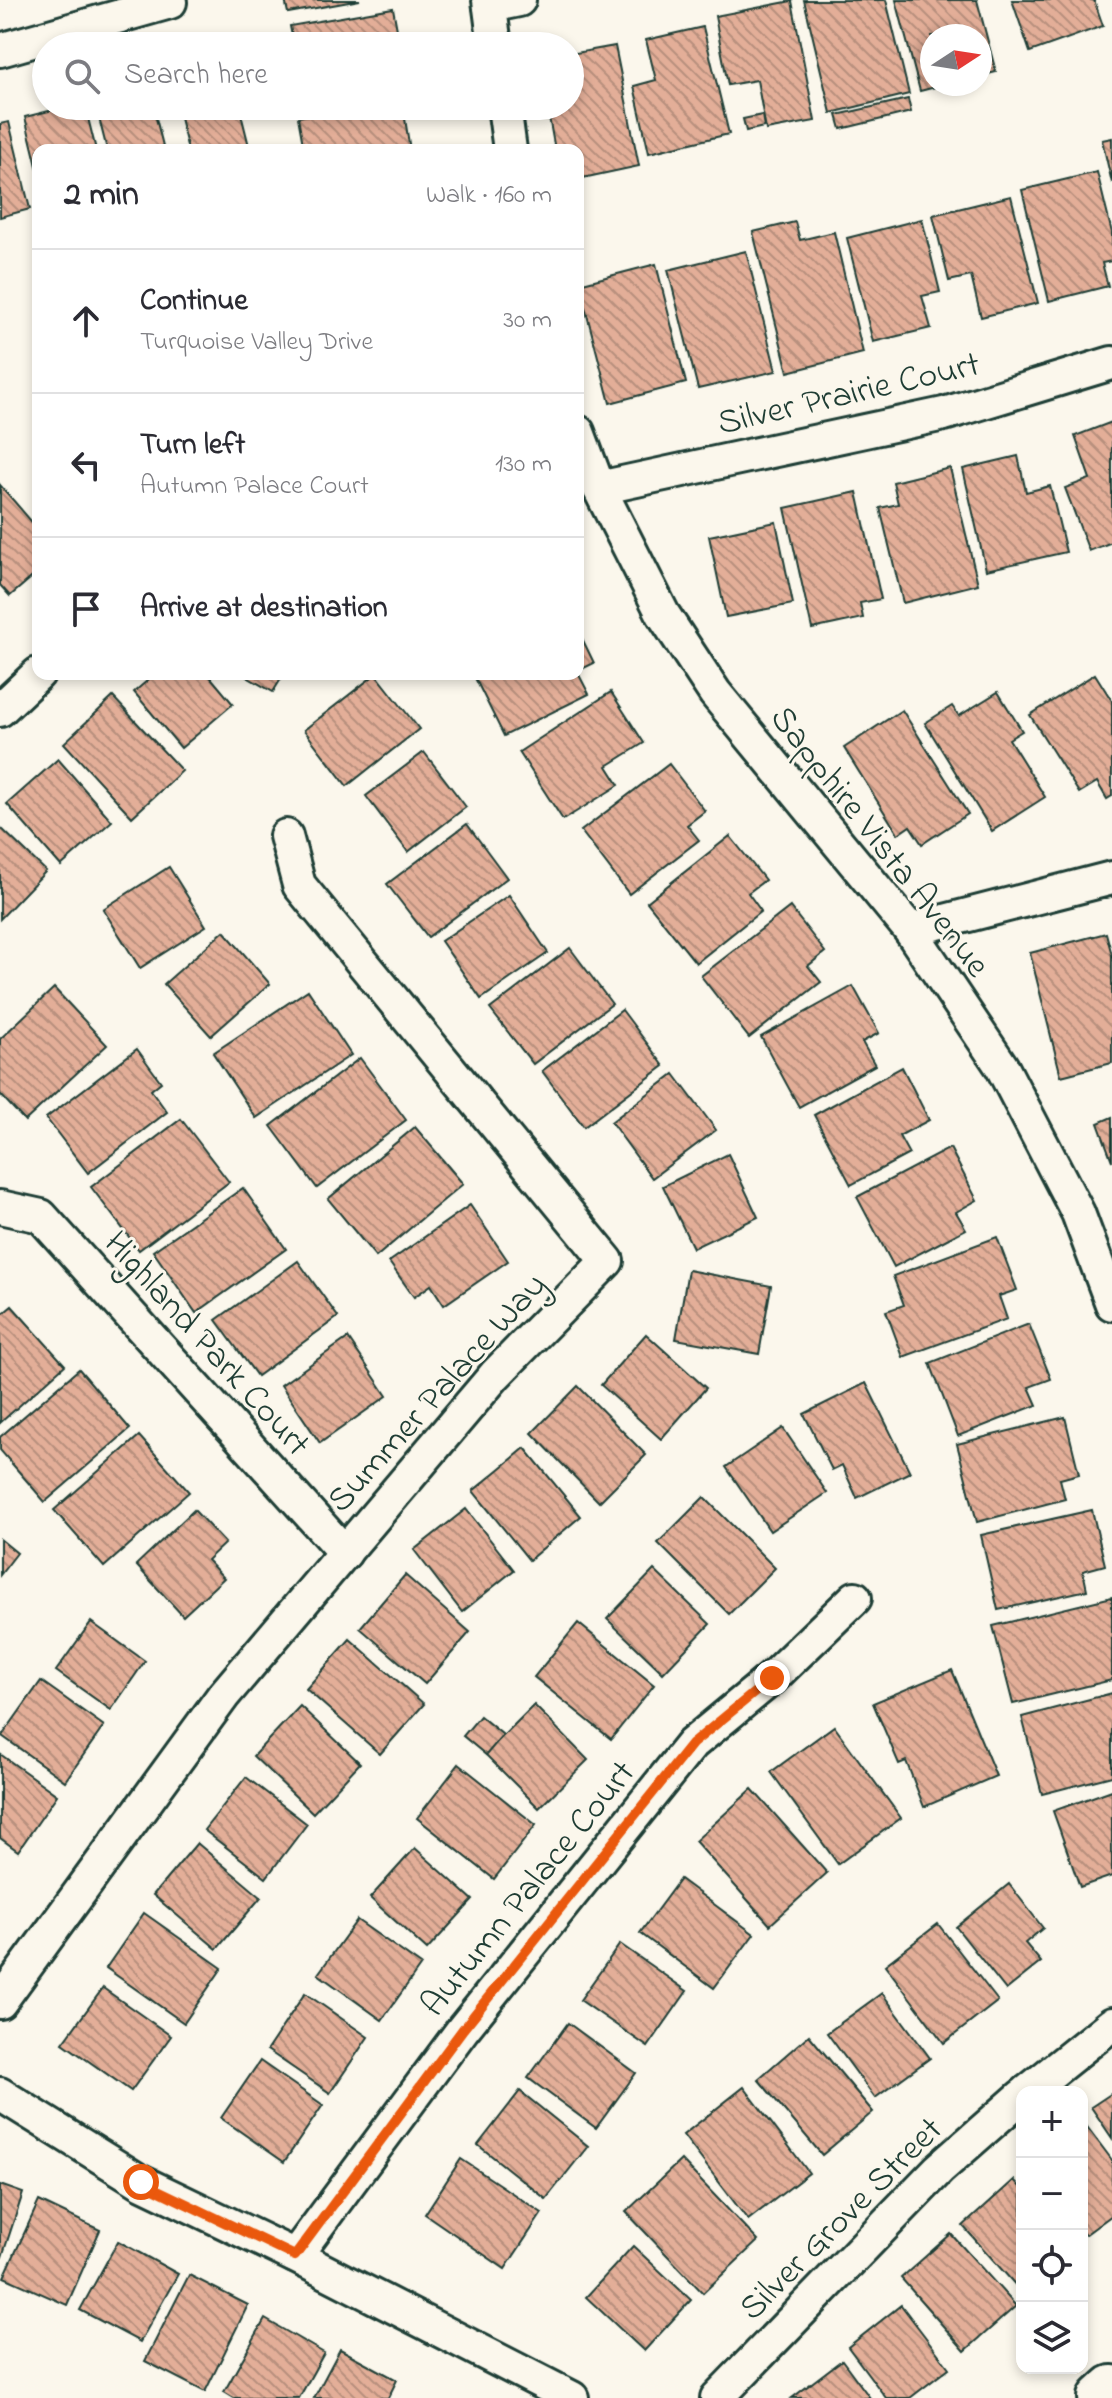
<!DOCTYPE html>
<meta charset="utf-8">
<style>
:root{--surface:#fff;--page:#f7f7f7;--text:#2b2b33;--muted:#7c7c81;--line:#e1e1e2}
body{margin:0;font-family:"Indie Flower",sans-serif;background:var(--page);color:var(--text)}
.controls{position:absolute;right:24px;bottom:24px;display:grid;overflow:hidden;border-radius:16px;box-shadow:0 4px 12px #0003}
.controls button{width:72px;height:72px;display:grid;place-items:center;padding:0;border:0;border-bottom:2px solid var(--line);background:var(--surface);color:var(--text);font:40px sans-serif}
.compass{position:absolute;left:920px;top:24px;width:72px;height:72px;border-radius:50%;background:var(--surface);box-shadow:0 4px 12px #0003;rotate:78deg}
.stop{position:absolute;width:24px;height:24px;margin:-18px;border:6px solid #ea580c;border-radius:50%;background:#fff}
.stop.end{background:#ea580c;border-color:#fff;box-shadow:0 2px 8px #0008}
.list{margin:0;padding:0;list-style:none}
h2{display:flex;justify-content:space-between;align-items:center;height:104px;margin:0;padding:0 32px;font-size:34px}
h2 small{font-size:26px;font-weight:400;color:var(--muted)}
.list li{display:grid;grid-template-columns:52px 1fr auto;gap:24px;align-items:center;box-sizing:border-box;height:144px;padding:0 32px;border-top:2px solid var(--line)}
.list b{display:block;font-size:30px;white-space:nowrap}
.list p{margin:0;font-size:26px;white-space:nowrap;color:var(--muted)}
.list em{font-size:26px;font-style:normal;color:var(--muted)}
.icon{flex:none;width:44px;height:44px;fill:none;stroke:currentColor;stroke-width:2;stroke-linecap:round;stroke-linejoin:round}
.map{position:relative;flex:none;width:1112px;height:2398px;overflow:hidden}
.search{position:absolute;background:var(--surface);box-shadow:0 4px 12px #0003;left:32px;top:32px;width:552px;height:88px;display:flex;align-items:center;gap:20px;box-sizing:border-box;padding:0 28px;border-radius:44px;color:var(--muted);font-size:30px}
.panel{position:absolute;background:var(--surface);box-shadow:0 4px 12px #0003;left:32px;top:144px;width:552px;height:536px;border-radius:16px}
.map>svg:first-child{display:block}
.building{fill:url(#building-back-hatch);stroke:#1f3d34;stroke-width:2}
.lines{fill:none;stroke-linecap:round;stroke-linejoin:round}
.minor-casing{stroke:#1f3d34;stroke-width:38}
.secondary-casing{stroke:#1f3d34;stroke-width:50}
.minor{stroke:#fbf7ec;stroke-width:32}
.secondary{stroke:#fbf7ec;stroke-width:44}
.route{stroke:#ea580c;stroke-width:10}
.labels{text-anchor:middle;stroke-width:6;stroke-linejoin:round;paint-order:stroke}
.street-label{font-size:36px;fill:#1f3d34;stroke:#fbf7ec}
</style>
<div class="map">
<svg width="1112" height="2398" viewBox="0 0 1112 2398">
<defs>
<pattern id="building-back-hatch" width="6" height="6" patternUnits="userSpaceOnUse" patternTransform="scale(2)"><rect width="6" height="6" fill="#e3ae98"/><path d="M-1 5l2 2M0 0l6 6M5-1l2 2" fill="none" stroke="#b78f7d"/></pattern>
</defs>
<rect width="100%" height="100%" fill="#fbf7ec"/>
<filter id="ink" filterUnits="userSpaceOnUse"><feTurbulence type="fractalNoise" baseFrequency=".0125" numOctaves="2"/><feDisplacementMap in="SourceGraphic" scale="16" xChannelSelector="R" yChannelSelector="G"/><feConvolveMatrix kernelMatrix="1 2 1 2 8 2 1 2 1" color-interpolation-filters="sRGB"/></filter>
<g filter="url(#ink)">
<!-- building -->
<g class="building">
<path d="M285,0h75l-72,13z"/>
<path d="M804,0h82l23,94 -78,19z"/>
<path d="M896,0h81l19,72 -16,4v-40h-48v48h15l-27,7z"/>
<path d="M1012,0h82l9,26 -73,26z"/>
<path d="M792,1l23,120 -49,9 -9,-50 -29,5 -13,-69z"/>
<path d="M393,8l7,38h-106l-4,-20z"/>
<path d="M703,27l26,107 -80,19 -15,-67 22,-6 -10,-40z"/>
<path d="M615,46l24,120 -61,13v-29h-23l-8,-44h23v-52z"/>
<path d="M908,99l3,13 -70,17 -4,-14z"/>
<path d="M69,106h16l11,44h-58v20l-13,-53z"/>
<path d="M96,106h57l11,44h-57z"/>
<path d="M177,106h62l11,44h-62z"/>
<path d="M360,106h43l7,44h-106l-6,-33z"/>
<path d="M762,115l2,12 -18,4 -3,-12z"/>
<path d="M9,122l21,87 -30,8v-93z"/>
<path d="M1112,138v45l-10,-43z"/>
<path d="M1097,172l15,61v28l-10,2 6,23 -59,15 -27,-111z"/>
<path d="M1011,196l27,107 -57,14 -10,-41 -22,5 -16,-66z"/>
<path d="M922,219l18,73 -18,4 9,32 -58,14 -26,-104z"/>
<path d="M795,222l5,18 34,-8 29,121 -75,19 -35,-140z"/>
<path d="M746,251l30,120 -78,18 -30,-119z"/>
<path d="M656,264l30,119 -76,20 -31,-119z"/>
<path d="M1112,422v120l-23,9 -24,-63 25,-9 -15,-43z"/>
<path d="M1018,456l8,36 24,-6 16,66 -80,18 -23,-101z"/>
<path d="M950,468l28,116 -75,19 -23,-95 18,-4 -5,-22z"/>
<path d="M0,485l38,44v43l-28,24 -10,-11z"/>
<path d="M857,492l24,107 -21,4 3,15 -51,11 -27,-121z"/>
<path d="M776,522l17,82 -67,13 -17,-81z"/>
<path d="M578,630l16,33 -16,8z"/>
<path d="M578,673l11,21 -85,42 -31,-62z"/>
<path d="M155,674h53l25,30 -52,44 -47,-56z"/>
<path d="M242,674h42l-11,18z"/>
<path d="M376,674l43,55 -72,57 -43,-56z"/>
<path d="M1095,674l17,27v95l-5,3 -10,-17 -18,11 -49,-78z"/>
<path d="M611,692l33,51 -37,23 12,19 -56,35 -44,-68z"/>
<path d="M998,692l24,39 -13,8 36,58 -53,34 -67,-108 27,-17 7,10z"/>
<path d="M113,697l69,74 -50,46 -68,-74z"/>
<path d="M902,710l66,104 -46,30 -12,-18 -12,8 -54,-86z"/>
<path d="M424,752l42,55 -58,45 -42,-56z"/>
<path d="M58,759l54,62 -51,45 -54,-62z"/>
<path d="M669,764l36,47 -18,14 12,15 -70,54 -48,-63z"/>
<path d="M467,824l40,54 -79,59 -41,-53z"/>
<path d="M0,827l46,44 -46,48z"/>
<path d="M730,836l35,44 -17,13 13,18 -65,52 -49,-61z"/>
<path d="M169,867l37,59 -66,42 -37,-59z"/>
<path d="M509,895l39,58 -67,46 -40,-58z"/>
<path d="M790,907l35,45 -17,14 13,16 -72,56 -48,-62z"/>
<path d="M224,931l46,53 -59,52 -47,-52z"/>
<path d="M1106,933l6,22v108l-51,13 -31,-123z"/>
<path d="M570,948l42,56 -79,60 -43,-55z"/>
<path d="M853,986l26,47 -17,9 13,23 -76,42 -38,-70z"/>
<path d="M54,988l53,57 -82,76 -25,-27v-55z"/>
<path d="M308,990l43,65 -95,63 -43,-65z"/>
<path d="M622,1010l42,56 -80,61 -42,-56z"/>
<path d="M137,1049l24,33 -10,8 16,22 -79,61 -42,-55z"/>
<path d="M360,1058l46,62 -89,68 -46,-62z"/>
<path d="M902,1067l27,53 -30,16 10,18 -58,31 -37,-70z"/>
<path d="M674,1074l42,56 -64,48 -41,-56z"/>
<path d="M1112,1117v44l-14,-38z"/>
<path d="M181,1119l48,63 -90,68 -48,-63z"/>
<path d="M415,1127l48,57 -87,73 -48,-58z"/>
<path d="M950,1148l27,52 -21,12 10,17 -72,38 -37,-70z"/>
<path d="M728,1154l30,63 -65,31 -30,-62z"/>
<path d="M243,1188l43,61 -90,64 -43,-62z"/>
<path d="M470,1205l38,56 -64,44 -13,-20 -17,12 -25,-35z"/>
<path d="M997,1237l20,53 -18,6 8,23 -104,38 -17,-46 18,-6 -11,-29z"/>
<path d="M298,1261l40,56 -81,59 -41,-56z"/>
<path d="M688,1270l83,16 -12,68 -83,-15z"/>
<path d="M12,1306l53,59 -65,58v-107z"/>
<path d="M1029,1324l22,55 -22,8 8,18 -79,31 -28,-73z"/>
<path d="M646,1334l60,54 -45,51 -60,-54z"/>
<path d="M348,1338l39,58 -67,47 -39,-58z"/>
<path d="M79,1369l51,60 -85,73 -45,-52v-13z"/>
<path d="M866,1383l44,89 -53,26 -15,-33 -10,5 -28,-56z"/>
<path d="M578,1386l68,69 -47,47 -67,-69z"/>
<path d="M1065,1417l14,57 -19,5 5,20 -88,23 -20,-78z"/>
<path d="M783,1428l44,65 -57,38 -44,-64z"/>
<path d="M139,1436l50,56 -85,75 -50,-57z"/>
<path d="M525,1448l56,68 -52,44 -56,-69z"/>
<path d="M704,1497l71,71 -46,46 -71,-71z"/>
<path d="M466,1509l48,61 -52,42 -48,-62z"/>
<path d="M194,1510l31,33 -18,17 17,18 -41,38 -47,-51z"/>
<path d="M1092,1510l13,55 -22,6 4,19 -89,20 -17,-75z"/>
<path d="M0,1539l17,14 -17,22z"/>
<path d="M654,1570l56,54 -47,49 -56,-54z"/>
<path d="M405,1575l65,57 -45,52 -65,-56z"/>
<path d="M1112,1597v83l-99,24 -20,-78z"/>
<path d="M91,1622l54,39 -34,49 -55,-39z"/>
<path d="M578,1623l76,62 -43,54 -77,-62z"/>
<path d="M350,1639l74,65 -44,50 -74,-65z"/>
<path d="M952,1670l44,106 -72,31 -18,-46 -7,3 -26,-61z"/>
<path d="M41,1681l63,45 -39,55 -63,-45z"/>
<path d="M1112,1693v83l-70,18 -20,-77z"/>
<path d="M534,1705l54,55 -49,48 -54,-54z"/>
<path d="M300,1706l60,57 -47,50 -60,-57z"/>
<path d="M480,1716l23,19 -17,20 -23,-19z"/>
<path d="M834,1726l67,92 -63,46 -67,-92z"/>
<path d="M0,1754l57,41 -39,56 -18,-13z"/>
<path d="M459,1764l77,61 -42,54 -77,-61z"/>
<path d="M246,1777l61,47 -41,54 -62,-48z"/>
<path d="M752,1789l75,84 -57,52 -75,-84z"/>
<path d="M1112,1790v86l-32,11 -27,-76z"/>
<path d="M197,1843l64,54 -44,52 -64,-54z"/>
<path d="M415,1848l58,52 -46,50 -57,-52z"/>
<path d="M680,1879l74,55 -40,54 -74,-55z"/>
<path d="M1009,1884l34,44 -18,15 16,19 -35,28 -50,-63z"/>
<path d="M144,1913l78,55 -38,55 -78,-55z"/>
<path d="M357,1920l64,45 -39,55 -64,-46z"/>
<path d="M938,1924l60,77 -54,42 -59,-78z"/>
<path d="M620,1944l67,47 -39,56 -68,-47z"/>
<path d="M103,1988l68,48 -40,55 -68,-48z"/>
<path d="M305,1993l63,44 -38,56 -63,-43z"/>
<path d="M882,1993l48,65 -55,40 -48,-65z"/>
<path d="M568,2023l68,50 -40,55 -68,-50z"/>
<path d="M809,2035l64,77 -51,43 -64,-76z"/>
<path d="M260,2061l63,44 -39,57 -63,-44z"/>
<path d="M744,2087l65,86 -61,47 -65,-85z"/>
<path d="M520,2091l68,55 -42,53 -68,-54z"/>
<path d="M1112,2093v45l-21,-31z"/>
<path d="M1082,2120l30,40v55l-27,20 -3,-3z"/>
<path d="M461,2159l81,54 -37,56 -80,-55z"/>
<path d="M681,2160l77,81 -55,52 -77,-81z"/>
<path d="M1014,2180l8,9v97l-3,3 -56,-63z"/>
<path d="M0,2185l23,8 -23,70z"/>
<path d="M39,2201l61,29 -33,75 -63,-28z"/>
<path d="M951,2234l65,72 -51,45 -64,-73z"/>
<path d="M118,2241l60,33 -38,68 -60,-32z"/>
<path d="M633,2246l58,54 -47,51 -58,-54z"/>
<path d="M189,2275l59,30 -43,87 -60,-31z"/>
<path d="M901,2305l48,63 -39,30h-24l-38,-51z"/>
<path d="M265,2319l59,34 -25,45h-65l-10,-6z"/>
<path d="M340,2349l57,31 -9,18h-74z"/>
<path d="M842,2360l28,38h-78z"/>
</g>
<g class="lines">
<!-- minor casing -->
<g class="minor-casing">
<g id="minor">
<path d="M489,0l6,46"/>
<path d="M490,6l29,-6"/>
<path d="M0,50l170,-48"/>
<path d="M504,106l6,44"/>
<path d="M578,432l21,56 64,126 52,79 195,237 92,137 76,146 34,91"/>
<path d="M599,488l345,-74 168,-51"/>
<path d="M0,710l38,-36"/>
<path d="M910,930l202,-52"/>
<path d="M0,1207l41,9 304,337"/>
<path d="M0,2002l223,-306 272,-321 112,-114 -308,-376 -13,-49"/>
<path d="M1027,2092l85,-68"/>
<path d="M0,2094l141,88 154,74 277,142"/>
<path d="M295,2256l168,-227 229,-285 80,-66 83,-80"/>
<path d="M717,2398l222,-229 83,-73"/>
</g>
</g>
<!-- secondary casing -->
<g class="secondary-casing">
<path id="secondary" d="M1101,2398l11,-10"/>
</g>
<!-- minor -->
<use href="#minor" class="minor"/>
<!-- secondary -->
<use href="#secondary" class="secondary"/>
</g>
</g>
<g class="lines" filter="url(#ink)">
<!-- route -->
<path class="route" d="M141,2182l154,74 168,-227 229,-285 80,-66"/>
</g>
<g class="labels">
<!-- street labels -->
<g class="street-label">
<text transform="translate(848 391) rotate(-13)" y="13">Silver Prairie Court</text>
<text transform="translate(882 840) rotate(52)" y="13">Sapphire Vista Avenue</text>
<text transform="translate(209 1342) rotate(48)" y="13">Highland Park Court</text>
<text transform="translate(435 1391) rotate(-48)" y="13">Summer Palace Way</text>
<text transform="translate(526 1887) rotate(-51)" y="13">Autumn Palace Court</text>
<text transform="translate(839 2217) rotate(-45)" y="13">Silver Grove Street</text>
</g>
</g>
</svg>
<div class="controls">
<button>+</button>
<button>−</button>
<button><svg class="icon" aria-label="locate" viewBox="0 0 24 24"><circle cx="12" cy="12" r="6"/><path d="M12 2v4M12 18v4M2 12h4M18 12h4"/></svg></button>
<button><svg class="icon" aria-label="layers" viewBox="0 0 24 24"><path d="M12 4l9 5-9 5-9-5zM3 14l9 5 9-5"/></svg></button>
</div>
<svg class="compass" viewBox="-18 -18 36 36"><path d="M0-13l5 13h-10z" fill="#e53935"/><path d="M0 13l5-13h-10z" fill="#7c7c81"/></svg>
<div class="stop" style="left:141px;top:2182px"></div>
<div class="stop end" style="left:772px;top:1678px"></div>
<div class="search"><svg class="icon" aria-label="search" viewBox="0 0 24 24"><circle cx="10" cy="10" r="6"/><path d="M15 15l6 6"/></svg>Search here</div>
<section class="panel">
<h2>2 min<small>Walk · 160 m</small></h2>
<ul class="list">
<li><svg class="icon" aria-label="ahead" viewBox="0 0 24 24"><path d="M12 20V5M6 11l6-6 6 6"/></svg><div><b>Continue</b><p>Turquoise Valley Drive</p></div><em>30 m</em></li>
<li><svg class="icon" aria-label="left" viewBox="0 0 24 24"><path d="M17 20v-9H6M10 6l-5 5 5 5"/></svg><div><b>Turn left</b><p>Autumn Palace Court</p></div><em>130 m</em></li>
<li><svg class="icon" aria-label="arrive" viewBox="0 0 24 24"><path d="M6 21V4h12l-3 4 3 4H6"/></svg><div><b>Arrive at destination</b></div></li>
</ul>
</section>
</div>
